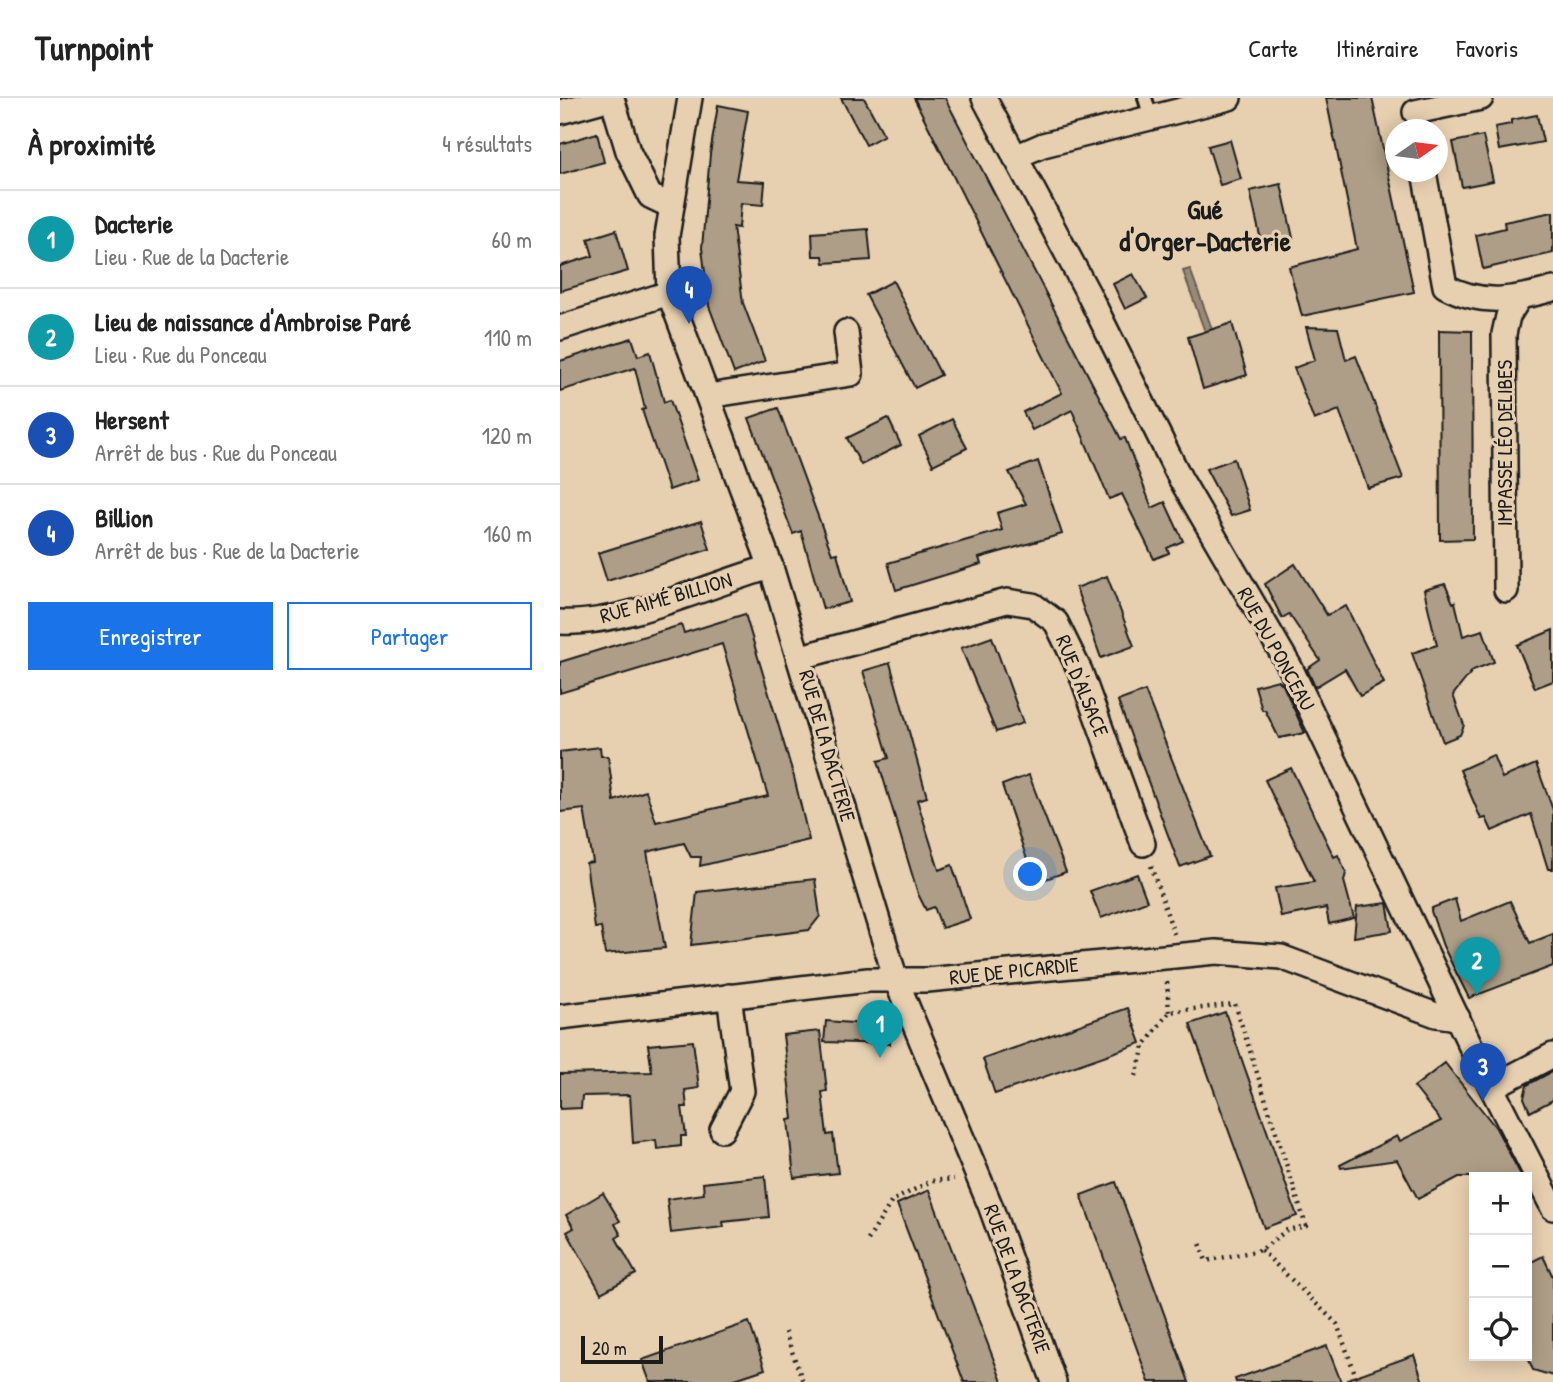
<!DOCTYPE html>
<html lang="fr">
<meta charset="utf-8">
<style>
:root{--surface:#fff;--page:#f2f2f2;--text:#222;--muted:#767676;--line:#e0e0e0;--accent:#1a73e8}
body{margin:0;font-family:"Patrick Hand",sans-serif;background:var(--page);color:var(--text)}
.controls{position:absolute;right:21px;bottom:21px;display:grid;overflow:hidden;border-radius:0px;box-shadow:0 4px 18px #0003}
.controls button{width:63px;height:63px;display:grid;place-items:center;padding:0;border:0;border-bottom:2px solid var(--line);background:var(--surface);color:var(--text);font:35px sans-serif}
.compass{position:absolute;left:825px;top:21px;width:63px;height:63px;border-radius:50%;background:var(--surface);box-shadow:0 4px 18px #0003;rotate:76deg}
.scale{position:absolute;left:21px;bottom:18px;width:82px;box-sizing:border-box;padding-left:7px;border:4px solid #1c1c1c;border-top:0;font-size:19px;line-height:24px;white-space:nowrap;color:#1c1c1c;-webkit-text-stroke:5px #e7d0b0;paint-order:stroke}
.you{position:absolute;left:471px;top:777px;width:24px;height:24px;margin:-18px;border:5px solid #fff;border-radius:50%;background:#1a73e8;box-shadow:0 0 0 10px #1a73e833}
.badge{display:grid;place-items:center;width:46px;height:46px;border-radius:50%;background:var(--accent);color:#fff;font-size:23px;font-weight:700}
.pin{position:absolute;translate:-50% -58px;filter:drop-shadow(0 2px 4px #0008)}
.pin::after{content:'';position:absolute;top:37px;width:24px;height:21px;background:inherit;clip-path:polygon(0 0,100% 0,50% 100%)}
.list{margin:0;padding:0;list-style:none}
h2{display:flex;justify-content:space-between;align-items:center;height:91px;margin:0;padding:0 28px;font-size:30px}
h2 small{font-size:23px;font-weight:400;color:var(--muted)}
.list li{display:grid;grid-template-columns:46px 1fr auto;gap:21px;align-items:center;box-sizing:border-box;height:98px;padding:0 28px;border-top:2px solid var(--line)}
.list b{display:block;font-size:26px;white-space:nowrap}
.list p{margin:0;font-size:23px;white-space:nowrap;color:var(--muted)}
.list em{font-size:23px;font-style:normal;color:var(--muted)}
.actions{display:flex;gap:14px;padding:21px 28px}
.actions a{flex:1;padding:16px 0;border:2px solid var(--accent);border-radius:0px;text-align:center;font-size:24px;color:var(--accent)}
.actions .main{background:var(--accent);color:#fff}
.icon{flex:none;width:38px;height:38px;fill:none;stroke:currentColor;stroke-width:2;stroke-linecap:round;stroke-linejoin:round}
.map{position:relative;flex:none;width:993px;height:1284px;overflow:hidden}
header{display:flex;align-items:center;gap:42px;box-sizing:border-box;height:98px;padding:0 35px;background:var(--surface);border-bottom:2px solid var(--line)}
header strong{font-size:33px}
nav{display:flex;gap:38px;margin-inline-start:auto;font-size:24px}
main{display:flex}
aside{flex:1;background:var(--surface)}
.map>svg:first-child{display:block}
.water{fill:#998b78;stroke:#675f53;stroke-width:2}
.building{fill:#ae9e87;stroke:#1c1c1c;stroke-width:2}
.lines{fill:none;stroke-linecap:round;stroke-linejoin:round}
.lane-casing{stroke:#1c1c1c;stroke-width:18}
.street-casing{stroke:#1c1c1c;stroke-width:28}
.path{stroke:#1c1c1c;stroke-width:4.5;stroke-dasharray:2 5;stroke-linecap:butt}
.lane{stroke:#e7d0b0;stroke-width:12}
.street{stroke:#e7d0b0;stroke-width:23}
.labels{text-anchor:middle;stroke-width:6;stroke-linejoin:round;paint-order:stroke}
.street-label{font-size:21px;fill:#1c1c1c;stroke:#e7d0b0}
.district-label{font-size:28px;font-weight:bold;fill:#1c1c1c;stroke:#e7d0b0}
</style>
<header>
<strong>Turnpoint</strong>
<nav><a>Carte</a><a>Itinéraire</a><a>Favoris</a></nav>
</header>
<main>
<aside>
<h2>À proximité<small>4 résultats</small></h2>
<ul class="list">
<li><span class="badge" style="background:#0f9aa8">1</span><div><b>Dacterie</b><p>Lieu · Rue de la Dacterie</p></div><em>60 m</em></li>
<li><span class="badge" style="background:#0f9aa8">2</span><div><b>Lieu de naissance d'Ambroise Paré</b><p>Lieu · Rue du Ponceau</p></div><em>110 m</em></li>
<li><span class="badge" style="background:#1a4fb4">3</span><div><b>Hersent</b><p>Arrêt de bus · Rue du Ponceau</p></div><em>120 m</em></li>
<li><span class="badge" style="background:#1a4fb4">4</span><div><b>Billion</b><p>Arrêt de bus · Rue de la Dacterie</p></div><em>160 m</em></li>
</ul>
<div class="actions"><a class="main">Enregistrer</a><a>Partager</a></div>
</aside>
<div class="map">
<svg width="993" height="1284" viewBox="0 0 993 1284">
<rect width="100%" height="100%" fill="#e7d0b0"/>
<filter id="ink" filterUnits="userSpaceOnUse"><feTurbulence type="fractalNoise" baseFrequency=".0143" numOctaves="2"/><feDisplacementMap in="SourceGraphic" scale="14" xChannelSelector="R" yChannelSelector="G"/><feConvolveMatrix kernelMatrix="1 2 1 2 8 2 1 2 1" color-interpolation-filters="sRGB"/></filter>
<g filter="url(#ink)">
<!-- water -->
<path class="water" d="M630,171l22,60 -7,3 -22,-61z"/>
<!-- building -->
<g class="building">
<path d="M281,0h23l20,37 -18,10z"/>
<path d="M354,0h31l176,341 4,-1 27,70 13,-6 18,39 -16,7 2,5 -15,6 -32,-65 -13,5 -37,-89 -40,20 -9,-18 39,-19z"/>
<path d="M766,0h46l42,194 -112,24 -13,-49 68,-18z"/>
<path d="M158,7l30,6 -12,69 29,2 -2,23 -22,-2 -2,25 -6,-1 10,76 22,58 -31,12 -25,-67 -7,-58 8,-94z"/>
<path d="M977,17l6,27 -44,8 -4,-23 16,-3v-4z"/>
<path d="M37,35l7,29 -44,12v-30z"/>
<path d="M923,38l10,45 -31,6 -9,-45z"/>
<path d="M670,42l11,39 -21,6 -12,-39z"/>
<path d="M721,86l12,54 -31,7 -12,-54z"/>
<path d="M993,114v41l-70,16 -7,-34 29,-7 -1,-6z"/>
<path d="M308,131l3,31 -47,3 -1,-7h-10l-1,-23z"/>
<path d="M56,132l12,41 -68,20v-25l33,-10 -5,-17z"/>
<path d="M573,176l14,24 -22,11 -12,-25z"/>
<path d="M333,183l48,94 -26,13 -49,-93z"/>
<path d="M672,225l15,52 -44,14 -15,-52z"/>
<path d="M746,229l32,1 8,32 10,-4 47,122 -35,10 -29,-78 -25,10 -20,-52 21,-8z"/>
<path d="M879,232l33,1 1,208 -33,1z"/>
<path d="M72,240l6,18 12,-4 14,50 6,-2 28,80 -29,10 -27,-80 3,-1 -10,-41 -75,23v-30z"/>
<path d="M218,310l54,146 5,-1 13,49 -27,7 -22,-78 -8,3 -44,-116z"/>
<path d="M328,320l13,27 -40,20 -14,-27z"/>
<path d="M392,321l15,29 -34,17 -14,-29z"/>
<path d="M674,361l16,51 -19,6 -25,-47z"/>
<path d="M478,363l24,73 -83,24 2,6 -85,26 -8,-27 114,-33 -5,-17 29,-9 -17,-32z"/>
<path d="M141,423l9,28 -103,32 -9,-28z"/>
<path d="M735,466l32,51 19,-9 38,77 -24,13 -15,-27 -30,18 -8,-18 13,-9 -31,-46 -7,4 -17,-34z"/>
<path d="M547,478l27,70 -33,12 -25,-70z"/>
<path d="M885,486l8,19 2,-1 8,34 20,-6 11,32 -21,8 -20,25 11,30 -4,10 -17,7 -31,-89 25,-8 -13,-55z"/>
<path d="M185,516l49,163 15,63 -109,26 1,-9h-10l-7,-14 -37,9 18,96 -60,6 -4,-27 -6,1 -9,-65 7,-1 -9,-53 -24,3v-60l40,-5 1,9h7l6,45 32,-10 10,31 112,-26 -46,-152 -162,49v-31l121,-37 3,8z"/>
<path d="M993,532v51l-18,7 -18,-43z"/>
<path d="M432,539l31,86 -27,9 -35,-84z"/>
<path d="M330,565l37,134 -10,3 22,70 13,-5 18,54 -28,9 -8,-21 -8,3 -8,-16 -40,-133 11,-3 -26,-87z"/>
<path d="M718,582l5,5 22,48 -26,5 -14,-28h-3l-7,-24z"/>
<path d="M585,593l65,165 -30,11 -62,-166z"/>
<path d="M933,657l9,23 34,-14 17,46v59h-5l-17,-55 -39,17 -6,-13 -5,1 -21,-49z"/>
<path d="M731,670l43,89 4,-2 8,18 -2,8 10,37 -25,6 -3,-16 -45,9 -6,-29 39,-6 -49,-102z"/>
<path d="M469,677l37,97 -31,11 -33,-98z"/>
<path d="M577,776l10,27 -46,17 -11,-27z"/>
<path d="M255,781l5,37 -11,14 -118,15 6,-53z"/>
<path d="M895,801l6,22 49,-20 20,42 23,-9v32l-84,32 -26,-52 -12,-35 1,-3z"/>
<path d="M827,805l5,28 -38,6 3,-30z"/>
<path d="M568,910l13,35 -146,51 -12,-35z"/>
<path d="M665,914l72,204 -33,12 -74,-204z"/>
<path d="M266,923l65,5 -1,18 -66,-2z"/>
<path d="M260,933l7,60 -5,1 5,43 6,-1 5,39 -44,5 -6,-58 5,-1 -10,-84z"/>
<path d="M133,943l6,47 -14,2 2,17h-5l4,29h-5v10l-24,3 -1,-9 -23,3 -3,-48 -48,1 -1,12 -21,1v-35l92,-2 -4,-27z"/>
<path d="M885,965l51,65 26,49h-63l-41,22 -21,-39 -56,8 -1,-3 57,-29 3,5 41,-20 -27,-34z"/>
<path d="M993,973v29l-23,12 -6,-14 3,-13z"/>
<path d="M205,1078l4,41 -46,5 1,5 -53,6 -4,-34 37,-5 -1,-11z"/>
<path d="M556,1084l73,200h-40l-68,-187z"/>
<path d="M369,1092l66,173 7,19h-38l-67,-178z"/>
<path d="M43,1095l17,28 -5,3 6,11 -5,3 20,36 -35,19 -34,-61 7,-4 -8,-13z"/>
<path d="M983,1158l10,21v99l-20,-6 -6,-15v-91z"/>
<path d="M189,1224l16,47 -39,13h-76l-8,-22z"/>
<path d="M767,1248l14,36h-105l-1,-3z"/>
<path d="M854,1257l9,27h-75l-1,-3z"/>
</g>
<g class="lines">
<!-- lane casing -->
<g class="lane-casing">
<path id="lane" d="M585,0l6,20"/>
</g>
<!-- street casing -->
<g class="street-casing">
<g id="street">
<path d="M52,0l16,53 22,45 21,10"/>
<path d="M130,0l-23,138 2,57 102,274 125,413 94,225 64,177"/>
<path d="M424,0l105,197 91,183 110,189 185,388 78,153"/>
<path d="M0,14l51,-14"/>
<path d="M855,14l66,-14"/>
<path d="M455,59l28,-12 186,-47"/>
<path d="M864,74l21,114c37,20 69,14 108,3"/>
<path d="M0,230l109,-35"/>
<path d="M148,298l143,-22 -5,-42"/>
<path d="M946,492l-2,-256 4,-18 10,-16"/>
<path d="M0,524c62,4 150,-38 211,-55"/>
<path d="M241,559l206,-56 26,4 23,17 24,49 63,173"/>
<path d="M0,919l308,-37h59l289,-28 65,5 155,58 22,3"/>
<path d="M932,989l61,-32"/>
<path d="M162,1032l20,-39 -13,-95"/>
</g>
</g>
<!-- path -->
<g class="path">
<path d="M591,768l23,68"/>
<path d="M607,884l2,30"/>
<path d="M576,978l8,-30 25,-34 66,-8 71,222 -19,4 -26,20 -55,11 -7,-21"/>
<path d="M308,1142l24,-39 39,-20 23,-2"/>
<path d="M701,1152l76,74 21,58"/>
<path d="M225,1234l18,50"/>
</g>
<!-- lane -->
<use href="#lane" class="lane"/>
<!-- street -->
<use href="#street" class="street"/>
</g>
</g>
<g class="labels">
<!-- street labels -->
<g class="street-label">
<text transform="translate(945 345) rotate(-90)" y="7">IMPASSE LÉO DELIBES</text>
<text transform="translate(106 500) rotate(-16)" y="7">RUE AIMÉ BILLION</text>
<text transform="translate(716 551) rotate(61)" y="7">RUE DU PONCEAU</text>
<text transform="translate(522 588) rotate(68)" y="7">RUE D'ALSACE</text>
<text transform="translate(267 648) rotate(74)" y="7">RUE DE LA DACTERIE</text>
<text transform="translate(454 873) rotate(-6)" y="7">RUE DE PICARDIE</text>
<text transform="translate(457 1181) rotate(70)" y="7">RUE DE LA DACTERIE</text>
</g>
<!-- district labels -->
<g class="district-label">
<text x="645" y="121">Gué<tspan x="645" dy="32">d'Orger-Dacterie</tspan></text>
</g>
</g>
</svg>
<div class="controls">
<button>+</button>
<button>−</button>
<button><svg class="icon" aria-label="locate" viewBox="0 0 24 24"><circle cx="12" cy="12" r="6"/><path d="M12 2v4M12 18v4M2 12h4M18 12h4"/></svg></button>
</div>
<svg class="compass" viewBox="-18 -18 36 36"><path d="M0-13l5 13h-10z" fill="#e53935"/><path d="M0 13l5-13h-10z" fill="#767676"/></svg>
<div class="scale">20 m</div>
<div class="you"></div>
<div class="pin badge" style="left:320px;top:960px;background:#0f9aa8">1</div>
<div class="pin badge" style="left:917px;top:897px;background:#0f9aa8">2</div>
<div class="pin badge" style="left:923px;top:1003px;background:#1a4fb4">3</div>
<div class="pin badge" style="left:129px;top:226px;background:#1a4fb4">4</div>
</div>
</main>
